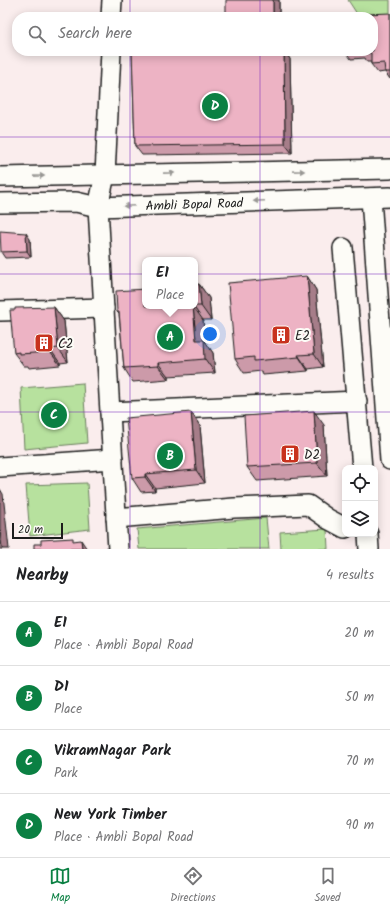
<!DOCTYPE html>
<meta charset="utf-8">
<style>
:root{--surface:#fff;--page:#f2f2f2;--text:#202124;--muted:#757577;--line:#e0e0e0;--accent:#0b8043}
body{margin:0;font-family:Kalam,sans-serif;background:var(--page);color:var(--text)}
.controls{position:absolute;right:12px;bottom:12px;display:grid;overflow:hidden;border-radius:8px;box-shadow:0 2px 10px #0003}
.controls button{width:36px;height:36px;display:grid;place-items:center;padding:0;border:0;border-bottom:1px solid var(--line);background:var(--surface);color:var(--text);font:20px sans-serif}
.scale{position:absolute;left:12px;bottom:10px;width:51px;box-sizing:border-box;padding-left:4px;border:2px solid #1c1c1c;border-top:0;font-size:11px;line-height:14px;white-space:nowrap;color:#1c1c1c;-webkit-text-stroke:3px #fdfcf7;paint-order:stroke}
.you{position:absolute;left:210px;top:334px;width:14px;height:14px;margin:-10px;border:3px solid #fff;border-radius:50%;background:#1a73e8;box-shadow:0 0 0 6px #1a73e833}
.badge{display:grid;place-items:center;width:26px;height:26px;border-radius:50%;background:var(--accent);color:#fff;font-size:13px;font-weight:700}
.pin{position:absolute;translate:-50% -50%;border:2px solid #fff;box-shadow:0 1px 4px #0006}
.popup{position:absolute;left:142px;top:257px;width:56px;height:52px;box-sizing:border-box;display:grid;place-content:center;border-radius:8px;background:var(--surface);filter:drop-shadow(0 1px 3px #0005);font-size:13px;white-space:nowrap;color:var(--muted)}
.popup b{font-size:15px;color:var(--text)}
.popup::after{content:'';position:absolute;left:50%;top:100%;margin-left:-8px;border:8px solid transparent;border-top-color:var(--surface)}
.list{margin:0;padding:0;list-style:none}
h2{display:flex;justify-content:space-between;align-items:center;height:52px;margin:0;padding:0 16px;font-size:17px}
h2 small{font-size:13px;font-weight:400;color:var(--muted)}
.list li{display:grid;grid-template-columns:26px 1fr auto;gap:12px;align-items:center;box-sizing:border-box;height:64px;padding:0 16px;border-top:1px solid var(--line)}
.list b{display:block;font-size:15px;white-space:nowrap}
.list p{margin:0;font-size:13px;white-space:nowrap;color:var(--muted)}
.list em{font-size:13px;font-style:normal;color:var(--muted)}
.icon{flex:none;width:22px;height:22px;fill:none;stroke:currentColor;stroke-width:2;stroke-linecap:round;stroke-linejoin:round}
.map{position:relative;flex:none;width:390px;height:549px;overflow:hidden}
.search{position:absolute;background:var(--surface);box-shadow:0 2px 10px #0003;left:12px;right:12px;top:12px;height:44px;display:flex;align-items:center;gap:10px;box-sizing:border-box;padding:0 14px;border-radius:16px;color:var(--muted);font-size:15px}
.sheet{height:308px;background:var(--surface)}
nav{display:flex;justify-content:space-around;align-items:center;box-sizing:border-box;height:56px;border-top:1px solid var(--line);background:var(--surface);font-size:11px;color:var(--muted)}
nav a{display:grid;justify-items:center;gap:2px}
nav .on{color:var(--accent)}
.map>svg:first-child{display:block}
.green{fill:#b7e19e;stroke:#6a7e5d}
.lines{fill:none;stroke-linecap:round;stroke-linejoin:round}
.minor-casing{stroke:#1c1c1c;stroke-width:22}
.minor{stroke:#fdfcf7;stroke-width:19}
.wall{fill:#cc9aa9;stroke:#1c1c1c}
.shaded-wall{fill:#a67d89;stroke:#1c1c1c}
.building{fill:#edb3c4;stroke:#1c1c1c}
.oneway{fill:#989794}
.grid{fill:none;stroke:#7b2cbf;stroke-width:1;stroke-opacity:0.55}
.labels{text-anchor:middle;stroke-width:4;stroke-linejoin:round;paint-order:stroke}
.street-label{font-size:13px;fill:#1c1c1c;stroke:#fdfcf7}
.poi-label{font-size:13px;fill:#1c1c1c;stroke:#fdfcf7;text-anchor:start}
</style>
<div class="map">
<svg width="390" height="549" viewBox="0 0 390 549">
<rect width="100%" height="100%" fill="#faeded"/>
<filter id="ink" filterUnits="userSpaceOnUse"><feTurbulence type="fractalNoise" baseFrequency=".025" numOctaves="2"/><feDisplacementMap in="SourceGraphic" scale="8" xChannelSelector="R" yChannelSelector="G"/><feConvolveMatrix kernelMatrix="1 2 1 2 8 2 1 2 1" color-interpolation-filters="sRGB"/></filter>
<g filter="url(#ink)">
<!-- green -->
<g class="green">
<path d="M348,0h42v18l-31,-1z"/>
<path d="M83,383l4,60 -63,6 -3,-61z"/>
<path d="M87,483l3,46 -60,7 -4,-51z"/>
<path d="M266,518l3,31h-130l-2,-20z"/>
<path d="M327,529l1,20h-47l-1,-17z"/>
</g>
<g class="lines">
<!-- minor casing -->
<g class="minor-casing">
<g id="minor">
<path d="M111,17l1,-17"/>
<path d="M111,51l-6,124 -7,32 20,342"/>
<path d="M0,177l390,-8"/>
<path d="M371,198l19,262"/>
<path id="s1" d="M0,203l76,-1 22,5 292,-10"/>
<path d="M343,248l19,220"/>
<path d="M0,311l104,-3"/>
<path d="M110,412l247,-11"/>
<path d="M0,467l113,-8"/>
<path d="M116,518l118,-10 74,-3 20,14 17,9"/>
<path d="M368,534l1,15"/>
</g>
</g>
<!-- minor -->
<use href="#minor" class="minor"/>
</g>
<!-- wall -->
<g class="wall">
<path d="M279,0v17h-52l-1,-2z"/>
<path d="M390,13v66l-5,-7 -7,1 -7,-9v-2h-4l-2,-4 -14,1 -6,-8h28z"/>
<path d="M132,51h152l6,8 2,94 -150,2 -7,-9z"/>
<path d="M30,239l1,18 -26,1 -4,-6z"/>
<path d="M307,276l9,14 7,77 -15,2v2l-45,4 -2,-4 -17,2 -9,-14z"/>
<path d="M199,284l10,14 2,22h-8l2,21 8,12 2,20 -47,3v3l-35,3 -9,-14 -5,-54 -2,-2z"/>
<path d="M54,307l10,14 4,41 -8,1v2l-31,3 -1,-2h-4l-10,-13z"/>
<path d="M191,412l9,14 5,57 -50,5v3l-14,1 -9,-14z"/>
<path d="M324,425l3,51 -70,5 -10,-14z"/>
</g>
<!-- shaded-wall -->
<g class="shaded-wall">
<rect x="273" y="0" width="6" height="17"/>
<path d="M284,51l6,8 2,94 -7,-9z"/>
<path d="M26,233l4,6 1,18 -4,-6z"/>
<path d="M307,276l9,14 7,77 -9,-13z"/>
<path d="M199,284l10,14 2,22 -10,-14z"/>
<path d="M193,306l10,14 2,21 8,12 2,20 -10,-14 -9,-19z"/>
<path d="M54,307l10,14 4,41 -10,-14z"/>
<path d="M50,349l10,14v2l-10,-13z"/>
<path d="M298,355l10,14v2l-9,-14z"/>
<path d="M158,363l10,13v3l-10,-13z"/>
<path d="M314,411l10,14 3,51 -10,-13z"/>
<path d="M191,412l9,14 5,57 -9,-13z"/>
<path d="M145,474l10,14v3l-10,-14z"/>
<path d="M0,489l3,5 6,55h-7l-2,-18z"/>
<path d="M81,540l6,9h-5z"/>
</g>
<!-- building -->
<g class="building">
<path d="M226,0h47v17h-35v-2h-12z"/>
<path d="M390,13v59h-5l-1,-9 -13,1v-11h-10v-2h12v-34h-6v-3z"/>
<path d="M132,51h152l1,93 -150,2z"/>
<path d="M0,231l26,2 1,18 -26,1z"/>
<path d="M307,276l7,78 -16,1 1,2 -45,4v-4l-19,2 -7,-76z"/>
<path d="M199,284l2,22h-8l3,34h8l1,19 -47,4v3l-34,2 -5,-56h-2l-1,-21 29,-2v17h50v-21z"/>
<path d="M54,307l4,41 -8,1v3l-31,2v-2l-5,1 -4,-43h5v-2z"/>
<path d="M314,411l3,52 -70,4 -3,-51z"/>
<path d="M191,412l5,58 -51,4v3l-13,1 -6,-60z"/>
<path d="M0,531l2,17v1h-2z"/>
<path d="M73,538v3l8,-1 1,9h-48v-5h7v-4z"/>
</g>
<!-- one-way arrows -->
<defs><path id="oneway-solid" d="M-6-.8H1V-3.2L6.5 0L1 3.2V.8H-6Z"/></defs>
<g class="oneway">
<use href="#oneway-solid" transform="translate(299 171) rotate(-1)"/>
<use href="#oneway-solid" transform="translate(169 173) rotate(-1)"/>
<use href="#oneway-solid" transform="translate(39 176) rotate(-1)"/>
<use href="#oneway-solid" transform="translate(259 201) rotate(178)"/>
<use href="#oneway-solid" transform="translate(129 206) rotate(178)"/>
</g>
</g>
<!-- grid -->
<path class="grid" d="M130,0v17M260,0v17M130,51v498M260,51v498M0,137h390M0,274h390M0,412h390"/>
<!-- icons -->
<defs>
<g id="building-square" transform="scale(1)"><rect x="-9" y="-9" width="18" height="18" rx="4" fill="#c8321e" stroke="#fdfcf7"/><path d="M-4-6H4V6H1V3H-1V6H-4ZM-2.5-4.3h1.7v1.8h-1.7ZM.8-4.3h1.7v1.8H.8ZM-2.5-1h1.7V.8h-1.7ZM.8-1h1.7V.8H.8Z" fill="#fff"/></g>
</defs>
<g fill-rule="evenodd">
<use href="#building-square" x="281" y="335"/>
<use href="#building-square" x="44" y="343"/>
<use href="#building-square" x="290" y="454"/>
</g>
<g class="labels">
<!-- street labels -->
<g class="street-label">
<text dy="5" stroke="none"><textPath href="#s1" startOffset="195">Ambli Bopal Road</textPath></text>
</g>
<!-- poi labels -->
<g class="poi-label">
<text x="295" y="340">E2</text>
<text x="58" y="348">C2</text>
<text x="304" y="459">D2</text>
</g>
</g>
</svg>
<div class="controls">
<button><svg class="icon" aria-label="locate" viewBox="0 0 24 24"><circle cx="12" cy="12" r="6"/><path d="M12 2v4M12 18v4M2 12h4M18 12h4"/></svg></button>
<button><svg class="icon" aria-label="layers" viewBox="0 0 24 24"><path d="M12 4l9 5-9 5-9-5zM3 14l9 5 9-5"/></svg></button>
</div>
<div class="scale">20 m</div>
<div class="you"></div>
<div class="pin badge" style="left:170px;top:337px">A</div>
<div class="popup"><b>E1</b>Place</div>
<div class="pin badge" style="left:170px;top:456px">B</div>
<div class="pin badge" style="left:54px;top:415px">C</div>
<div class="pin badge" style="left:215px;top:106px">D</div>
<div class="search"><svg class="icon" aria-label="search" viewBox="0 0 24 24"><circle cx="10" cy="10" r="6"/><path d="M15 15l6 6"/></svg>Search here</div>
</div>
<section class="sheet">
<h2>Nearby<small>4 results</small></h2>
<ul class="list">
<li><span class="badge">A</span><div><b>E1</b><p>Place · Ambli Bopal Road</p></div><em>20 m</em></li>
<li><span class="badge">B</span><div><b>D1</b><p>Place</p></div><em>50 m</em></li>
<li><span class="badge">C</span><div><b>VikramNagar Park</b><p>Park</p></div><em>70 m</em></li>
<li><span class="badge">D</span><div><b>New York Timber</b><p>Place · Ambli Bopal Road</p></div><em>90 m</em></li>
</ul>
</section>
<nav>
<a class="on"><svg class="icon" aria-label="map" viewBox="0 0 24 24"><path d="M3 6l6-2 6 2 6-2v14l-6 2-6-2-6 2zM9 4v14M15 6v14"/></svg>Map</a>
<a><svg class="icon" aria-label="directions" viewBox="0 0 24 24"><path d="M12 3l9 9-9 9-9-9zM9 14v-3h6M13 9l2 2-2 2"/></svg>Directions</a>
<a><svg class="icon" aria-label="saved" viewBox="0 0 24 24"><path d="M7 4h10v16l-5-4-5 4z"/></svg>Saved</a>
</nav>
